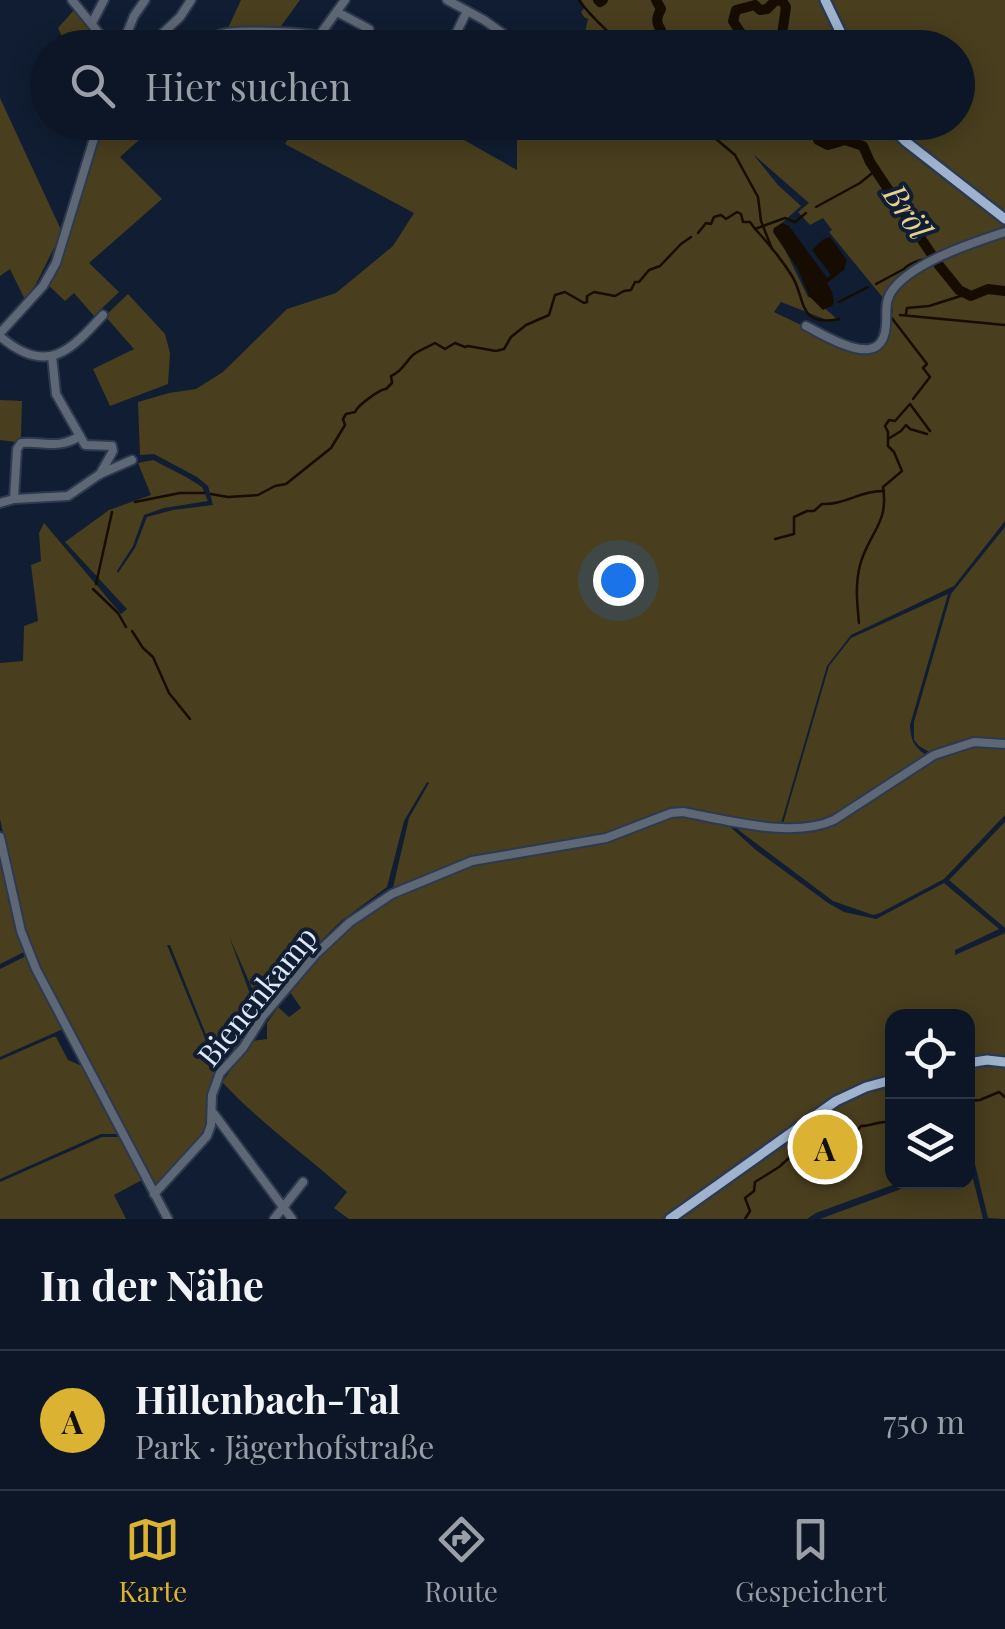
<!DOCTYPE html>
<html lang="de">
<meta charset="utf-8">
<style>
:root{--surface:#0c1626;--page:#1a2332;--text:#f1f3f6;--muted:#9a9fa7;--line:#2c3543;--accent:#dcb233}
body{margin:0;font-family:"Playfair Display",serif;background:var(--page);color:var(--text)}
.controls{position:absolute;right:30px;bottom:30px;display:grid;overflow:hidden;border-radius:20px;box-shadow:0 5px 25px #0003}
.controls button{width:90px;height:90px;display:grid;place-items:center;padding:0;border:0;border-bottom:2px solid var(--line);background:var(--surface);color:var(--text);font:50px sans-serif}
.you{position:absolute;left:618px;top:580px;width:35px;height:35px;margin:-25px;border:8px solid #fff;border-radius:50%;background:#1a73e8;box-shadow:0 0 0 15px #1a73e833}
.badge{display:grid;place-items:center;width:65px;height:65px;border-radius:50%;background:var(--accent);color:#111;font-size:32px;font-weight:700}
.pin{position:absolute;translate:-50% -50%;border:5px solid #fff;box-shadow:0 2px 10px #0006}
.list{margin:0;padding:0;list-style:none}
h2{display:flex;justify-content:space-between;align-items:center;height:130px;margin:0;padding:0 40px;font-size:42px}
h2 small{font-size:32px;font-weight:400;color:var(--muted)}
.list li{display:grid;grid-template-columns:65px 1fr auto;gap:30px;align-items:center;box-sizing:border-box;height:140px;padding:0 40px;border-top:2px solid var(--line)}
.list b{display:block;font-size:38px;white-space:nowrap}
.list p{margin:0;font-size:32px;white-space:nowrap;color:var(--muted)}
.list em{font-size:32px;font-style:normal;color:var(--muted)}
.icon{flex:none;width:55px;height:55px;fill:none;stroke:currentColor;stroke-width:2;stroke-linecap:round;stroke-linejoin:round}
.map{position:relative;flex:none;width:1005px;height:1219px;overflow:hidden}
.search{position:absolute;background:var(--surface);box-shadow:0 5px 25px #0003;left:30px;right:30px;top:30px;height:110px;display:flex;align-items:center;gap:25px;box-sizing:border-box;padding:0 35px;border-radius:55px;color:var(--muted);font-size:38px}
.sheet{height:270px;background:var(--surface)}
nav{display:flex;justify-content:space-around;align-items:center;box-sizing:border-box;height:140px;border-top:2px solid var(--line);background:var(--surface);font-size:28px;color:var(--muted)}
nav a{display:grid;justify-items:center;gap:5px}
nav .on{color:var(--accent)}
.map>svg:first-child{display:block}
.green{fill:#493e1e;fill-rule:evenodd}
.water{fill:#160d00}
.lines{fill:none;stroke-linecap:round;stroke-linejoin:round}
.stream{stroke:#160d00;stroke-width:2.5}
.river{stroke:#160d00;stroke-width:10}
.minor-casing{stroke:#2d394e;stroke-width:12}
.major-casing{stroke:#2d394e;stroke-width:14}
.minor{stroke:#5e6775;stroke-width:8}
.major{stroke:#9fb3cf;stroke-width:9}
.labels{text-anchor:middle;stroke-width:8;stroke-linejoin:round;paint-order:stroke}
.street-label{font-size:30px;fill:#dee8f7;stroke:#101d32}
.water-label{font-size:32px;font-style:italic;fill:#e7cf90;stroke:#101d32}
</style>
<div class="map">
<svg width="1005" height="1219" viewBox="0 0 1005 1219">
<rect width="100%" height="100%" fill="#101d32"/>
<!-- green -->
<g class="green">
<path d="M241,0h59l-21,29 -51,-1z"/>
<path d="M581,0h240l21,47 -262,1 3,-6 5,-23 -4,-2 -3,-5 4,-5z"/>
<path d="M829,0h176v213l-82,-62 -29,-28 64,-1v-74l-107,-1z"/>
<path d="M74,10l28,37h-35l-9,-19z"/>
<path d="M0,98l62,134 -26,52 -11,16 -15,-31 -10,7z"/>
<path d="M395,122l10,5 5,-4h24l83,47v-36l8,-11h360l32,33 88,68v297l-51,65 -103,49 -24,31 -47,161 -95,-17 -79,26 -131,23 -83,33 17,-74 20,-35 -2,-1 -23,39 -17,66 -47,35 -34,34 -10,15 -34,40 -33,-75 29,80 -20,29 -19,22 -49,-122h-3l50,123 -10,27 -2,40 -51,57 -120,-234 -9,-26 -25,-113v-156l23,-2 1,-35 14,-5 -7,-56 10,-4 -2,-28 5,-10 77,91 6,-5 -62,-67 44,-32 42,-15 -13,-32 15,-3 33,17 16,10 6,14 -44,7 -20,7 -11,31 -16,25 1,2 17,-25 12,-31 26,-7 40,-5 -5,-19 -11,-9 -43,-23 -14,1 -2,-53 31,-9 27,-4 27,-17 64,-63 49,-16 57,-47 21,-33 -129,-69 13,-21zM753,154l56,49 -11,9 12,13 13,-7 9,12 -3,2 64,78 -10,37 -19,8 -90,-43 7,-10 46,18 10,-1 -24,-21 -5,-1 -33,-68 26,-23 -23,-21z"/>
<path d="M103,123h55l-38,34 42,42 -73,64 30,29 -25,24 -20,-23 -9,8 -18,-17 17,-37 3,1 -1,-9z"/>
<path d="M128,294l37,40 5,19 -2,31 -58,22 -17,-37 41,-20 -29,-33z"/>
<path d="M0,400l22,1 -1,36 -5,5 -16,-2z"/>
<path d="M1005,527v215c-27,-5 -50,-1 -74,11l-12,-7 -5,-6v-18l37,-128z"/>
<path d="M948,594l-38,131c1,17 4,21 17,31l-94,61 -20,9 -31,1 47,-161 22,-28z"/>
<path d="M976,744l29,3v68l-61,64 -64,34 -7,2 -40,-14 -92,-69 -11,-11c31,6 63,15 95,7l125,-78z"/>
<path d="M672,815l55,9 29,26 72,53 16,9 32,7 68,-36 55,46 -44,21v5l50,-22v286l-17,-1 -15,-62 -5,1v-141h-76v166h9l-85,31 -9,6h-458l-15,-11 13,-16c-41,-37 -87,-69 -125,-110l30,-41 15,-2v-16l11,-16 11,10 12,-9 -11,-16 28,-35 29,-28 47,-35 81,-32 131,-21z"/>
<path d="M1005,822v106l-56,-48z"/>
<path d="M0,855l24,97 -24,12z"/>
<path d="M26,956l37,73 -63,28v-88z"/>
<path d="M53,1037h3l12,23 14,6 37,68h-18l-101,45v-119z"/>
<path d="M102,1137h19l21,43 -28,15 12,24h-126v-37z"/>
<path d="M969,1163l14,56h-163l100,-37h48z"/>
</g>
<!-- water -->
<path class="water" d="M782,223l7,3 38,52 4,-3 -19,-25 10,-10 8,-3 17,23 -3,10 -17,13 5,9 2,10 -2,4 -9,4 -14,-14 -11,-27 -25,-37 1,-4z"/>
<g class="lines">
<!-- stream -->
<g class="stream">
<path d="M579,0c12,18 30,31 45,48"/>
<path d="M696,122l39,33 23,42 3,24 11,28"/>
<path d="M816,207l44,-24 16,-13"/>
<path d="M756,230c13,14 26,30 36,46 14,22 5,52 47,43"/>
<path d="M698,233l8,-10 5,1 3,-7 7,-2 5,4 11,-7 4,2 2,8h7l5,7 30,-11 10,4 11,-9"/>
<path d="M876,284l28,-15c4,-5 18,-11 24,-9"/>
<path d="M839,302l29,-15"/>
<path d="M906,314l1,-6 22,-2 38,-12"/>
<path d="M900,315l105,10"/>
<path d="M891,317l36,47 -4,4 7,9 -17,22"/>
<path d="M888,439l13,-8 5,-6 4,4 17,5"/>
<path d="M211,494l17,3 30,-2 17,-9 11,-2 45,-36 14,-23 -2,-6 3,-5 9,-2c3,-7 25,-23 31,-23l6,-6 -1,-7c12,-5 14,-14 22,-21 6,-5 15,-8 22,-12l10,6 10,-6 10,4 3,-1 28,5 8,-2 7,-12 15,-12 23,-10 6,-20 10,-3 19,11 3,-1v-6l7,-4 21,4 9,-5 7,-1 4,-8h4l10,-12 11,-4 21,-22 10,-7"/>
<path d="M135,502l45,-9h24"/>
<path d="M775,539l19,-5v-17l13,-6h7l8,-7c23,1 40,-14 62,-13"/>
<path d="M96,584l16,-72"/>
<path d="M93,589l25,24 8,14"/>
<path d="M859,623c-2,-21 -4,-38 1,-58 9,-33 29,-41 23,-78l19,-16 -8,-19 -6,-6v-14l-3,-6 4,-6 6,1 15,-17 20,27"/>
<path d="M132,631l11,17 10,9 16,36 21,26"/>
<path d="M968,1101l12,-1 19,-8 6,5"/>
<path d="M745,1219l5,-8 -5,-13 9,-7 1,-9 24,-15 19,-17 17,1 17,-9h16l13,-16c11,0 20,-6 31,-4"/>
</g>
<!-- river -->
<g class="river">
<path d="M598,0l2,2 3,-2"/>
<path d="M656,0l5,9c-4,8 -6,13 0,21l-1,7 2,4 12,2 5,5"/>
<path d="M778,0l5,2 3,5 -6,41"/>
<path d="M717,48h5"/>
<path d="M741,48l5,-7 -13,-20 3,-11 19,-5 5,5 7,-1 9,-9"/>
<path d="M816,122l2,18 10,5 17,-5 18,6 7,16 68,102 21,26 12,6 17,-7 17,2"/>
</g>
<!-- minor casing -->
<g class="minor-casing">
<g id="minor">
<path d="M72,0l39,48"/>
<path d="M447,0l37,20 39,28"/>
<path d="M337,12l32,17 -1,2"/>
<path d="M92,23l12,-23"/>
<path d="M319,36l26,-36"/>
<path d="M121,48l13,-32 11,-16"/>
<path d="M147,48l33,-31 11,-17"/>
<path d="M210,48c2,-8 1,-9 9,-13 11,-6 85,-3 99,1 8,2 16,8 23,12"/>
<path d="M449,48l18,-37"/>
<path d="M488,122l2,2"/>
<path d="M806,326c22,11 77,47 80,-1 1,-15 -2,-25 8,-37 22,-27 78,-45 111,-56"/>
<path d="M2,331l41,-45 13,-23 43,-141"/>
<path d="M2,338c46,38 69,12 101,-23"/>
<path d="M52,356l4,38 29,51 27,1 1,5 -13,23"/>
<path d="M14,499l3,-50 4,-6c24,-2 36,7 59,-7"/>
<path d="M0,503l14,-4 54,-3 32,-22 32,-14"/>
<path d="M0,837l21,94 15,38 132,250"/>
<path d="M214,1114l78,105"/>
<path d="M154,1194l53,-58 4,-11 1,-30 8,-22 23,-25 20,-32 54,-63 33,-31 42,-28 80,-33 134,-23 65,-25 12,-1c43,8 111,27 151,8l100,-65 40,-13 31,2"/>
<path d="M274,1219l29,-37"/>
</g>
</g>
<!-- major casing -->
<g class="major-casing">
<g id="major">
<path d="M825,0l23,48"/>
<path d="M887,122l18,19 100,78"/>
<path d="M968,1063l19,-3 18,2"/>
<path d="M670,1219l166,-118 30,-14 26,-7"/>
</g>
</g>
<!-- minor -->
<use href="#minor" class="minor"/>
<!-- major -->
<use href="#major" class="major"/>
</g>
<g class="labels">
<!-- street labels -->
<g class="street-label">
<text transform="translate(258 997) rotate(-51)" y="10">Bienenkamp</text>
</g>
<!-- water labels -->
<g class="water-label">
<text transform="translate(907 212) rotate(56)" y="11">Bröl</text>
</g>
</g>
</svg>
<div class="controls">
<button><svg class="icon" aria-label="locate" viewBox="0 0 24 24"><circle cx="12" cy="12" r="6"/><path d="M12 2v4M12 18v4M2 12h4M18 12h4"/></svg></button>
<button><svg class="icon" aria-label="layers" viewBox="0 0 24 24"><path d="M12 4l9 5-9 5-9-5zM3 14l9 5 9-5"/></svg></button>
</div>
<div class="you"></div>
<div class="pin badge" style="left:825px;top:1147px">A</div>
<div class="search"><svg class="icon" aria-label="search" viewBox="0 0 24 24"><circle cx="10" cy="10" r="6"/><path d="M15 15l6 6"/></svg>Hier suchen</div>
</div>
<section class="sheet">
<h2>In der Nähe<small></small></h2>
<ul class="list">
<li><span class="badge">A</span><div><b>Hillenbach-Tal</b><p>Park · Jägerhofstraße</p></div><em>750 m</em></li>
</ul>
</section>
<nav>
<a class="on"><svg class="icon" aria-label="map" viewBox="0 0 24 24"><path d="M3 6l6-2 6 2 6-2v14l-6 2-6-2-6 2zM9 4v14M15 6v14"/></svg>Karte</a>
<a><svg class="icon" aria-label="directions" viewBox="0 0 24 24"><path d="M12 3l9 9-9 9-9-9zM9 14v-3h6M13 9l2 2-2 2"/></svg>Route</a>
<a><svg class="icon" aria-label="saved" viewBox="0 0 24 24"><path d="M7 4h10v16l-5-4-5 4z"/></svg>Gespeichert</a>
</nav>
